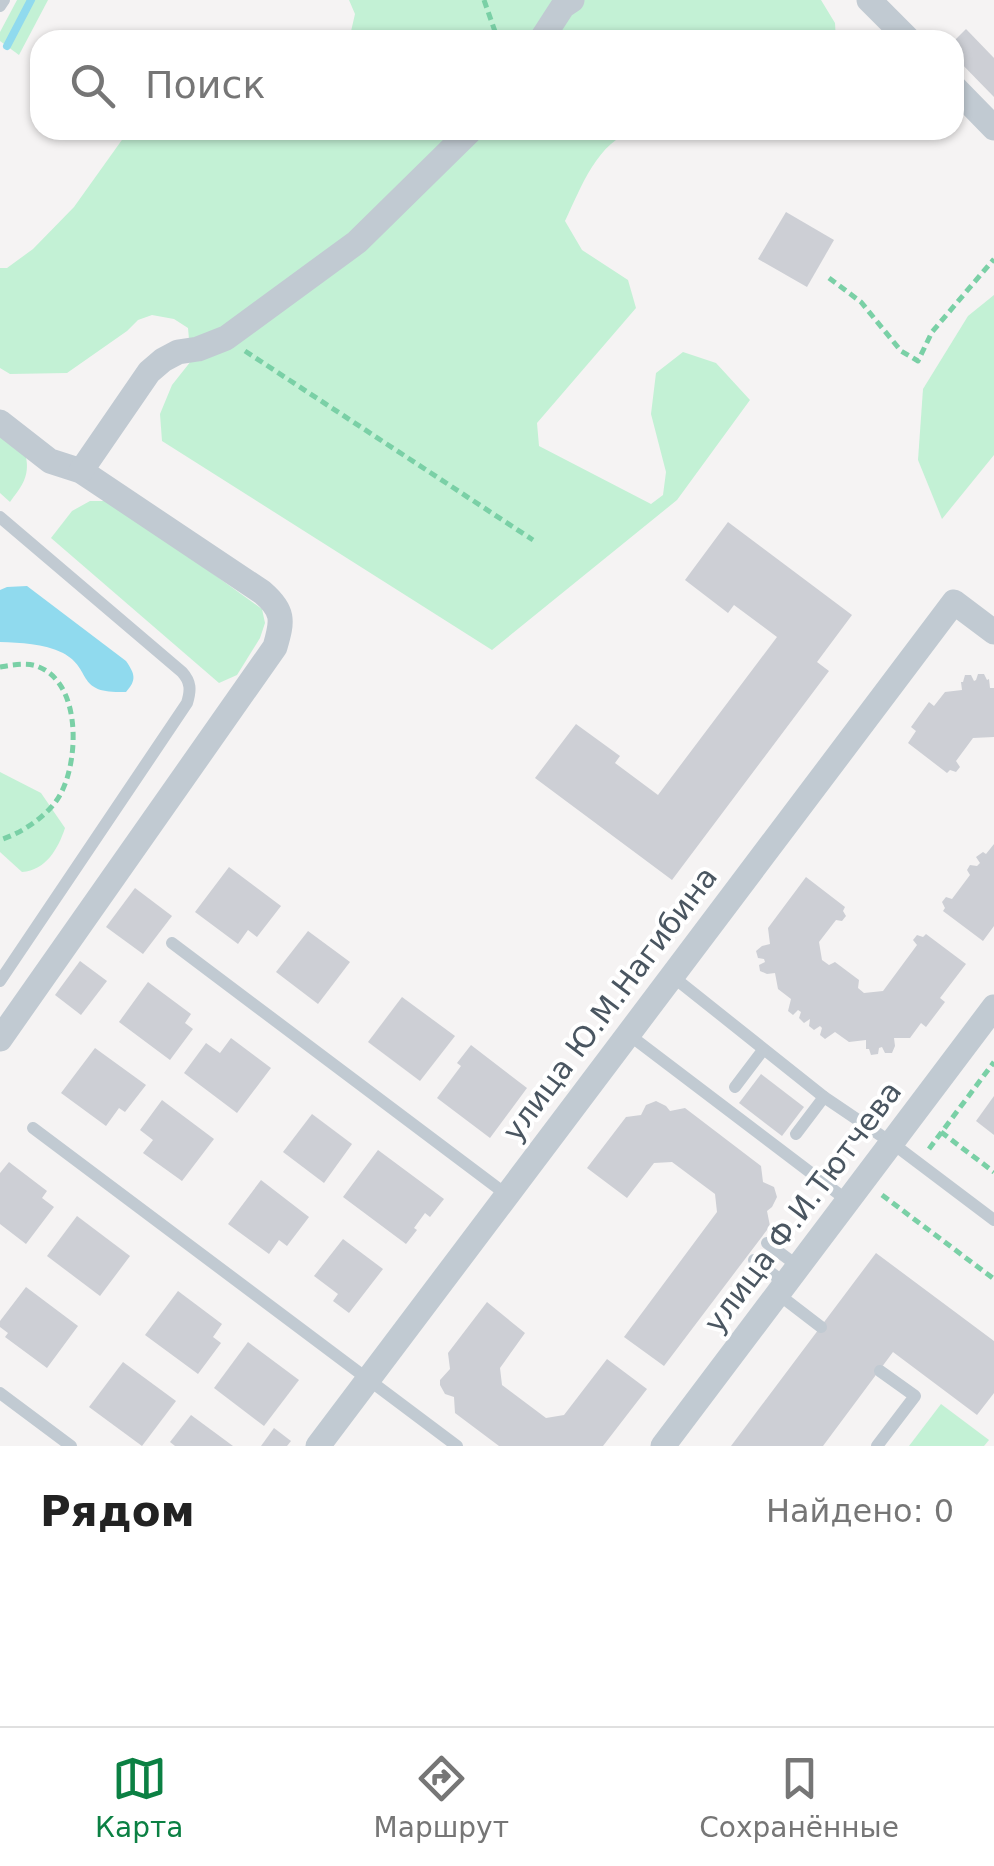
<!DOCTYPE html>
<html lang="ru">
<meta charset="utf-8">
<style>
:root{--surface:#fff;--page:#f6f6f6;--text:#222;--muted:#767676;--line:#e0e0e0;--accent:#0b8043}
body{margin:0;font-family:"DejaVu Sans",sans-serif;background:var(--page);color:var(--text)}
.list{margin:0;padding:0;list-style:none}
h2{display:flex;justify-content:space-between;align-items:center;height:130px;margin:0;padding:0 40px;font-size:42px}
h2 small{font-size:32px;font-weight:400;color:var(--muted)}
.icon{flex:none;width:55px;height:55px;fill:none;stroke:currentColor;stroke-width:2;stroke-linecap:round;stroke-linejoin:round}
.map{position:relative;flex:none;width:994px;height:1446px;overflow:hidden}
.search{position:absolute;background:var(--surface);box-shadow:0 2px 8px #0004;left:30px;right:30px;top:30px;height:110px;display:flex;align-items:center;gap:25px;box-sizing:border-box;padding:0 35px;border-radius:30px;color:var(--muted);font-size:38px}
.sheet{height:280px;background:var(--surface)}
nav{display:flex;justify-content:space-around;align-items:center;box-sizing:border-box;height:140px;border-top:2px solid var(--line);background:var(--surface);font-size:28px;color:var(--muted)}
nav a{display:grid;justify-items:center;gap:5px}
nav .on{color:var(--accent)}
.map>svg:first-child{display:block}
.green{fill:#c3f1d5}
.water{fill:#90daee}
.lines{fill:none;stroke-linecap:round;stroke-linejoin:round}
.stream{stroke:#90daee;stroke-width:8}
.building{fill:#cdcfd5}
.path{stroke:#7ad0a6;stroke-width:5;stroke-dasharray:8 5;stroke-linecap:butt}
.lane{stroke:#c1cad2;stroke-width:12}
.street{stroke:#c1cad2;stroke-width:25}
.labels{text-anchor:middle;stroke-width:8;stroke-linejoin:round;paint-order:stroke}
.street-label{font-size:30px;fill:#4a5661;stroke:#fff}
</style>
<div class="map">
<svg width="994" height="1446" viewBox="0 0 994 1446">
<rect width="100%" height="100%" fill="#f5f3f3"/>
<!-- green -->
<g class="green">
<path d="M17,0h31l-29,55 -19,-14v-9z"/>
<path d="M349,0h472l14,23 1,17h-487l6,-26z"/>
<path d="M129,130h507c-39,11 -55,58 -71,91l17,29 46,30 8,28 -99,115 2,23 112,58 12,-9 3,-23 -15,-58 5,-41 27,-21 33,11 34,37 -73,100 -185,150 -330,-209 -2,-27 12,-29 19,-24 -3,-33 -14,-9 -22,-4 -14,5 -11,11 -60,42 -57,1 -10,-6v-100h7l26,-19 41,-42z"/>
<path d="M994,295v160l-52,64 -24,-59 5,-71 45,-73z"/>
<path d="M0,436l26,21c4,20 -5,30 -16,45l-10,-9z"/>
<path d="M90,501h22l150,108 3,14 -5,15 -23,37 -18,8 -168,-145 21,-27z"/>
<path d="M0,772l41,21 24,35c-7,21 -19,42 -43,44l-22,-20z"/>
<path d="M941,1404l48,36 -5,6h-75z"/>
</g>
<!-- water -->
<path class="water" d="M27,586l99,75c9,13 11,19 0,31 -52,2 -32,-22 -63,-39 -20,-10 -42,-10 -63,-11v-52l7,-3z"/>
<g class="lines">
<!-- stream -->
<path class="stream" d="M7,46l24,-46"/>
</g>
<!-- building -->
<g class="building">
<path d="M966,29l28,29v39l-40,-41v-15z"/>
<path d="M786,212l48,28 -27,47 -49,-28z"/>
<path d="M728,522l124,93 -35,47 12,9 -157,209 -137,-102 41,-54 44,32 -5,7 43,32 119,-158 -43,-32 -6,8 -43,-33z"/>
<path d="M978,674h6l3,6 2,-1 1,9h4v49l-21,1 -17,23 4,6 -4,5 -6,-2 -3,3 -39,-30 8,-12 -5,-4 18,-25 5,4 11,-14 17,-2 -1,-8h2l2,-7h6l3,6 2,-1z"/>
<path d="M994,844v82l-11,15 -40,-30 2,-3 -3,-6 4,-5 6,2 18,-24 -3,-5 3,-5 7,1 3,-3 -4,-6 7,-5 3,2z"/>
<path d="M229,867l52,39 -24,31 -9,-7 -10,14 -43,-32z"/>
<path d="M806,877l39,30 -2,4 3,5 -4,5 -6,-1 -17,22 3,18 7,5 6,-3 24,18 -1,8 6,5 19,-2 34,-46 -4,-5 4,-5 6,2 3,-3 40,30 -26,34 5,4 -19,25 -5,-4 -11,15h-16l1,8 -3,7h-7l-3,-6 -3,1 -1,6 -7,1 -2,-6h-3v-9l-17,2 -14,-10 -10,7 -5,-4 2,-7 -2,-2 -6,4 -5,-4 1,-7 -6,4 -5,-5 2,-6 -3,-2 -5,5 -5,-4 3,-12 -13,-10 -3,-16 -8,1 -7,-3 -1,-6 6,-3 -1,-3 -6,-1 -2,-7 6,-5 8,-2 -2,-16z"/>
<path d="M135,888l37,28 -29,38 -37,-27z"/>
<path d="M308,931l42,31 -32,42 -42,-32z"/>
<path d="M80,961l27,20 -26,34 -26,-20z"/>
<path d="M148,982l43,32 -6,9 8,6 -23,31 -51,-38z"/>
<path d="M402,997l53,39 -35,45 -52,-39z"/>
<path d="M231,1038l40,30 -34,45 -53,-40 22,-30 14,10z"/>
<path d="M471,1045l56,43 -37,50 -53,-40 24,-32 -4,-3z"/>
<path d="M95,1048l51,37 -21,27 -6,-4 -13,18 -45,-33z"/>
<path d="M761,1074l43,33 -22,29 -43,-33z"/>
<path d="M994,1096v39l-18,-14z"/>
<path d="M162,1100l52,39 -32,42 -39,-28 10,-13 -13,-10z"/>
<path d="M656,1101l10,5 4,5 15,-3 76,58 2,16 11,5 3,10 -5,10 -5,4 3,15 -106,140 -40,-29 93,-125 -2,-18 -43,-32 -18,1 -27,35 -40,-30 39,-51 15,-2 5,-10z"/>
<path d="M312,1114l40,30 -28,39 -41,-31z"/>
<path d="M378,1150l66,49 -14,18 -5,-4 -11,15 3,2 -11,14 -63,-47z"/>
<path d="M9,1162l38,29 -5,7 12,9 -28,37 -26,-20v-51z"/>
<path d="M261,1180l48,37 -22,29 -8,-6 -10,14 -41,-30z"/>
<path d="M77,1216l53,40 -30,40 -53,-40z"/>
<path d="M343,1239l40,30 -34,44 -16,-12 5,-7 -24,-18z"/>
<path d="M876,1253l118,88v52l-17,22 -84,-63 -70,94h-92z"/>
<path d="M26,1287l52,39 -31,42 -42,-31 3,-4 -8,-6v-6z"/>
<path d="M178,1291l44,33 -9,13 8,6 -23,31 -53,-39z"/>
<path d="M487,1302l38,31 -25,35 2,17 44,33 18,-3 43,-56 40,30 -44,57h-104l-44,-33 -1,-16 -9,-3 -5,-9v-5l10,-11 -2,-16z"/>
<path d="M248,1342l51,38 -35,46 -50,-38z"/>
<path d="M123,1362l53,39 -34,45 -53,-39z"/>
<path d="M191,1415l42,31h-58l-5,-4z"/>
<path d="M274,1428l17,13 -4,5h-26z"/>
</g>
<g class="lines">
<!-- path -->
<g class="path">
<path d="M484,0l14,40"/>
<path d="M829,278l32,24 40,49 17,10 14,-29 62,-73"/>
<path d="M245,351l288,189"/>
<path d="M0,667c12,-2 28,-5 39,0 42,17 40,92 22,126 -11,22 -39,40 -61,47"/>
<path d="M941,1132l53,40"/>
<path d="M929,1149l65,-87"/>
<path d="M882,1195l112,84"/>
</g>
<!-- lane -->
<g class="lane">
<path d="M0,6l4,-6"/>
<path d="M0,517l182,155c9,10 9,18 5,31l-187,278"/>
<path d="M172,943l335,252"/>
<path d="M672,976l152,121 68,46 102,77"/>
<path d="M628,1034l220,167"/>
<path d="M735,1087l28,-37"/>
<path d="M33,1128l424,318"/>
<path d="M796,1134l28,-37"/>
<path d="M767,1243l32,24"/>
<path d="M754,1260l32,24"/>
<path d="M778,1294l43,33"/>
<path d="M0,1393l71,53"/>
<path d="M877,1446l38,-50 -35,-25"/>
</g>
<!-- street -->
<g class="street">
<path d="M869,0l40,40"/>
<path d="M541,40l22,-34 9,-6"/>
<path d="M954,87l40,41"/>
<path d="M0,422l50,39 31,10 181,121c22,19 21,28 13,55l-275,392"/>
<path d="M81,471l68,-99 14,-12 15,-8 20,-3 28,-11 131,-96 114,-112"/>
<path d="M318,1446l636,-844 40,30"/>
<path d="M663,1446l331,-439"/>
</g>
</g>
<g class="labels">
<!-- street labels -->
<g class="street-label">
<text transform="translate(610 1004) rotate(-53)" y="10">улица Ю.М.Нагибина</text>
<text transform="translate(803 1207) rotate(-53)" y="10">улица Ф.И.Тютчева</text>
</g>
</g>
</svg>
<div class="search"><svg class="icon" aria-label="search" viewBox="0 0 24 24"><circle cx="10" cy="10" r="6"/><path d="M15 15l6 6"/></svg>Поиск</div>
</div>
<section class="sheet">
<h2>Рядом<small>Найдено: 0</small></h2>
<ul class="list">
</ul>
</section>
<nav>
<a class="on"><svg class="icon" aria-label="map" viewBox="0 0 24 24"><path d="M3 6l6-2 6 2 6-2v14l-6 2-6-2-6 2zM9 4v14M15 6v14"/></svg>Карта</a>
<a><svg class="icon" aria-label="directions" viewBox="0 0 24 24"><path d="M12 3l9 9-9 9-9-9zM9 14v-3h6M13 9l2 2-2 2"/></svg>Маршрут</a>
<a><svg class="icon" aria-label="saved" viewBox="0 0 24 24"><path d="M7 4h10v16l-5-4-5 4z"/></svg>Сохранённые</a>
</nav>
